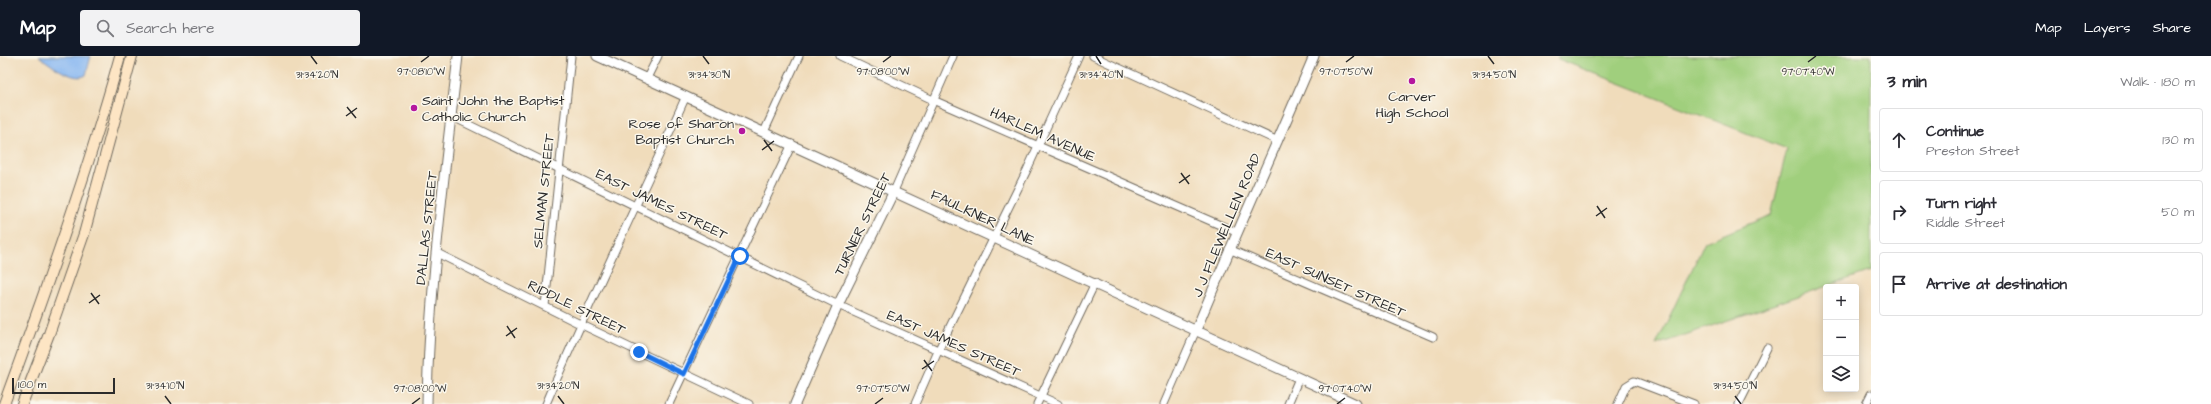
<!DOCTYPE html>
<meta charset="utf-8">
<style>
:root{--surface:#fff;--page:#f2f2f3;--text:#2b2b33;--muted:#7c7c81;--line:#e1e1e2;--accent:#111827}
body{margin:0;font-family:"Architects Daughter",sans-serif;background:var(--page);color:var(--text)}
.controls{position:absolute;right:12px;bottom:12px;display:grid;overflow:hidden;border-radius:4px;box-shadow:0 2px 10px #0003}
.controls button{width:36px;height:36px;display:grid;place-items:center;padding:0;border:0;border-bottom:1px solid var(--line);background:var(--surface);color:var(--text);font:20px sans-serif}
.scale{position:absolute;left:12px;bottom:10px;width:103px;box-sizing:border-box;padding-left:4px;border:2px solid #2b2b2b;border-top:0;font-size:11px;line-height:14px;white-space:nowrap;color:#2b2b2b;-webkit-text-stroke:3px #fbf7ec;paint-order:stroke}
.stop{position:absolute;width:12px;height:12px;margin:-9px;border:3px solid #1a73e8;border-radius:50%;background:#fff}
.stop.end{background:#1a73e8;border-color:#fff;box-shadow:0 1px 4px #0008}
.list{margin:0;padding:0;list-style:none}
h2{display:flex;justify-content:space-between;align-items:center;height:52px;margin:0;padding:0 16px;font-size:17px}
h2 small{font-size:13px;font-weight:400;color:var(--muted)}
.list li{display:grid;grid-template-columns:26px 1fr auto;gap:12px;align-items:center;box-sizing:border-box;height:64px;margin:0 8px 8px;padding:0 8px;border:1px solid var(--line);border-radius:4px}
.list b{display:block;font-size:15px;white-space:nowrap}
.list p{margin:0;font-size:13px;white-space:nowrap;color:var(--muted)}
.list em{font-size:13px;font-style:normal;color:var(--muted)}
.icon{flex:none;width:22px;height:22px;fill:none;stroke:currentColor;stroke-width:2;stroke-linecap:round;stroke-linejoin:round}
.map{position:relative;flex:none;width:1871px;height:348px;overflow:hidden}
header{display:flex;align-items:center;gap:24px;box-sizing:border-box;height:56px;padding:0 20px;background:var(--accent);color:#fff}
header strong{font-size:19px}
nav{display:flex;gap:22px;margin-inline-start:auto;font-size:14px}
.search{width:280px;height:36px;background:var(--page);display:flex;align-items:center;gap:10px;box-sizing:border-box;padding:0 14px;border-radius:4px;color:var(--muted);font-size:15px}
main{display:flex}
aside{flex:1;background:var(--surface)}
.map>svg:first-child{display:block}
.green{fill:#a0cf7d;stroke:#667d54}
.water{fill:#86b6f1;stroke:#58708e}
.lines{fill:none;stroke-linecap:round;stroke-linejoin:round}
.minor-casing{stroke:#70695d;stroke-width:9}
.tertiary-casing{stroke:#70695d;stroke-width:11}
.secondary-casing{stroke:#70695d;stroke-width:12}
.minor{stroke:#fff;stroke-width:7}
.tertiary{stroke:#fff;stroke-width:9}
.secondary{stroke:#fde5c4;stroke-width:10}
.route{stroke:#1a73e8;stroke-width:5}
.ticks{fill:none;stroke:#2b2b2b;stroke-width:1.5}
.poi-dot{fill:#b5179e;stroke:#fbf7ec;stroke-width:1.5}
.labels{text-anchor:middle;stroke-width:3;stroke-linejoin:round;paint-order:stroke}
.poi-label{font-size:14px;fill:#2b2b2b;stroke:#fbf7ec}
.street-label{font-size:14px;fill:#2b2b2b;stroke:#fbf7ec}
.ticks-label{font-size:10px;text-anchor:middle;fill:#2b2b2b;stroke:#fbf7ec;stroke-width:3;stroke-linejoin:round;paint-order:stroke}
</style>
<header>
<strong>Map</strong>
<div class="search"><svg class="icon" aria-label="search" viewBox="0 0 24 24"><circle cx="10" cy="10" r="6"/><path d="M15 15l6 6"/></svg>Search here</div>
<nav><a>Map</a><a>Layers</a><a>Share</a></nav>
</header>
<main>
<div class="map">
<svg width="1871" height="348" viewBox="0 0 1871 348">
<rect width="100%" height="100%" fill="#fbf7ec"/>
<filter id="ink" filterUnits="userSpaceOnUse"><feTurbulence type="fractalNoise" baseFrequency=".025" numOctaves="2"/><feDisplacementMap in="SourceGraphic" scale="8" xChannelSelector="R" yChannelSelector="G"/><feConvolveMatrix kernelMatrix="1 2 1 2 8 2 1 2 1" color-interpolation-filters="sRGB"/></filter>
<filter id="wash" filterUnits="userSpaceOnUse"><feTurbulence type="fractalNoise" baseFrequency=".012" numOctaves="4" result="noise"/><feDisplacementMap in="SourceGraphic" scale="16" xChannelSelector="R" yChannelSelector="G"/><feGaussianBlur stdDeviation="0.9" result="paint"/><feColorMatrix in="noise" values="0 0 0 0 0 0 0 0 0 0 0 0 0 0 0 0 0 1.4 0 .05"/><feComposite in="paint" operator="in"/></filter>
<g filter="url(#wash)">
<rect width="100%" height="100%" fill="#f0dcbb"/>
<!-- green -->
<path class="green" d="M1558,0h313v215l-215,74 49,-103 66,-27 16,-66 -229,-90z"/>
<!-- water -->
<path class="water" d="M39,0h52l-5,19c-12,8 -38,-12 -47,-19z"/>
</g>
<g filter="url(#ink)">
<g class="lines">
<!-- minor casing -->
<g class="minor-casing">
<g id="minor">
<path d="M840,0l93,44 303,132"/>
<path d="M1093,0l185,85"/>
<path d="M647,22l11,-22"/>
<path d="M451,60l387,189 220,99"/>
<path d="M764,76l35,-76"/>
<path d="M894,135l59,-135"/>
<path d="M1229,193l204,88"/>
<path d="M437,197l143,71 169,80"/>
<path d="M545,250l26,-250"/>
<path d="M546,348c44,-104 94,-205 140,-308"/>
<path d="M669,348l123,-260"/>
<path d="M915,348l24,-55 88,-179 52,-114"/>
<path d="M1037,348l58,-121"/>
<path d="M1164,348l32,-74"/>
<path d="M1288,348l11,-26"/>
<path d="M1618,348l8,-18 8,-5 60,23"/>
<path d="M1739,348l28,-56"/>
<path d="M1866,348l5,-10"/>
</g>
</g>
<!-- tertiary casing -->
<g class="tertiary-casing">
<g id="tertiary">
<path d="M597,0l759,348"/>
<path d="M1196,274c38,-92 79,-182 118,-274"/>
<path d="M427,348c2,-116 18,-233 31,-348"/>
<path d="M795,348l43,-99 56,-114"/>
</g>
</g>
<!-- secondary casing -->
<g class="secondary-casing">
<g id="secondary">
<path d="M4,348c42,-115 83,-230 116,-348"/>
<path d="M22,348l27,-70 35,-100 48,-178"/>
</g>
</g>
<!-- minor -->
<use href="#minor" class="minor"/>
<!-- tertiary -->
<use href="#tertiary" class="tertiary"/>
<!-- secondary -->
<use href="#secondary" class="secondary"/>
</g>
</g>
<g class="lines" filter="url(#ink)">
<!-- route -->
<path class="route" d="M639,296l45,22 56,-118"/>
</g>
<!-- ticks -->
<path class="ticks" d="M311,0l6,8M703,0l6,8M1096,0l5,8M1488,0l6,8M421,6l8,-6M883,6l8,-6M1346,6l8,-6M1808,6l8,-6M347,51l9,11M346,60l11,-8M764,84l8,11M762,94l12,-9M1181,117l8,11M1179,127l11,-8M1597,150l8,12M1596,160l11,-8M91,237l8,11M89,247l11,-8M507,270l8,12M506,280l11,-8M924,304l8,11M922,313l12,-8M165,340l6,8M558,340l6,8M1735,340l6,8M412,348l8,-6M875,348l8,-6M1337,348l8,-6"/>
<!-- markers -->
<g class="poi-dot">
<circle cx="1412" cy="25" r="4"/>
<circle cx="414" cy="52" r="4"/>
<circle cx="742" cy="75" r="4"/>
</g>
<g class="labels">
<!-- poi labels -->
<g class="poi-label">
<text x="1412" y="45">Carver<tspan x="1412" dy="16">High School</tspan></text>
<text x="422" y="49" text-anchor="start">Saint John the Baptist<tspan x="422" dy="16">Catholic Church</tspan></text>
<text x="734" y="72" text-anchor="end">Rose of Sharon<tspan x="734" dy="16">Baptist Church</tspan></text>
</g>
<!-- street labels -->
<g class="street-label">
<text transform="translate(1043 78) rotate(24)" y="5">HARLEM AVENUE</text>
<text transform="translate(543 135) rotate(-84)" y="5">SELMAN STREET</text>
<text transform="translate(662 148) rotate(26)" y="5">EAST JAMES STREET</text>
<text transform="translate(983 161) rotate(25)" y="5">FAULKNER LANE</text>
<text transform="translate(862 168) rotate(-64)" y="5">TURNER STREET</text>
<text transform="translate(1226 169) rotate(-67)" y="5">J J FLEWELLEN ROAD</text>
<text transform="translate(426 172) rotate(-84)" y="5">DALLAS STREET</text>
<text transform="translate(1336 226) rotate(24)" y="5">EAST SUNSET STREET</text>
<text transform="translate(577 251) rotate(26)" y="5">RIDDLE STREET</text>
<text transform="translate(954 287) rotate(24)" y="5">EAST JAMES STREET</text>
</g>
</g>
<g class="ticks-label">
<text x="883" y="19">97°08'00"W</text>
<text x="1346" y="19">97°07'50"W</text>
<text x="421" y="19">97°08'10"W</text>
<text x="1808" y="19">97°07'40"W</text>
<text x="317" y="22">31°34'20"N</text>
<text x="709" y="22">31°34'30"N</text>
<text x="1101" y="22">31°34'40"N</text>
<text x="1494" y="22">31°34'50"N</text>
<text x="165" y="333">31°34'10"N</text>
<text x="558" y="333">31°34'20"N</text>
<text x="1735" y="333">31°34'50"N</text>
<text x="420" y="336">97°08'00"W</text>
<text x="883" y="336">97°07'50"W</text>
<text x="1345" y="336">97°07'40"W</text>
</g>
</svg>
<div class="controls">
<button>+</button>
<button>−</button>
<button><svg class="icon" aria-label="layers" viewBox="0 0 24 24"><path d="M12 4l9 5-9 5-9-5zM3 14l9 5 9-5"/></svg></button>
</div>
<div class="scale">100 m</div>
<div class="stop" style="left:740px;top:200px"></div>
<div class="stop end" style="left:639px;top:296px"></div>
</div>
<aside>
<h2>3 min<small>Walk · 180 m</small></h2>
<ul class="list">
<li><svg class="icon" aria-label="ahead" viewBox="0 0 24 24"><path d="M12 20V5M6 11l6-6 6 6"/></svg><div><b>Continue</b><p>Preston Street</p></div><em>130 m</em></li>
<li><svg class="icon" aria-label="right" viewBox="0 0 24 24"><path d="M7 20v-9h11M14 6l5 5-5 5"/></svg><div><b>Turn right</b><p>Riddle Street</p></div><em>50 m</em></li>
<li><svg class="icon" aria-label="arrive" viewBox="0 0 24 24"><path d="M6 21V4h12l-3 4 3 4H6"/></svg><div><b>Arrive at destination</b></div></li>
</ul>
</aside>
</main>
